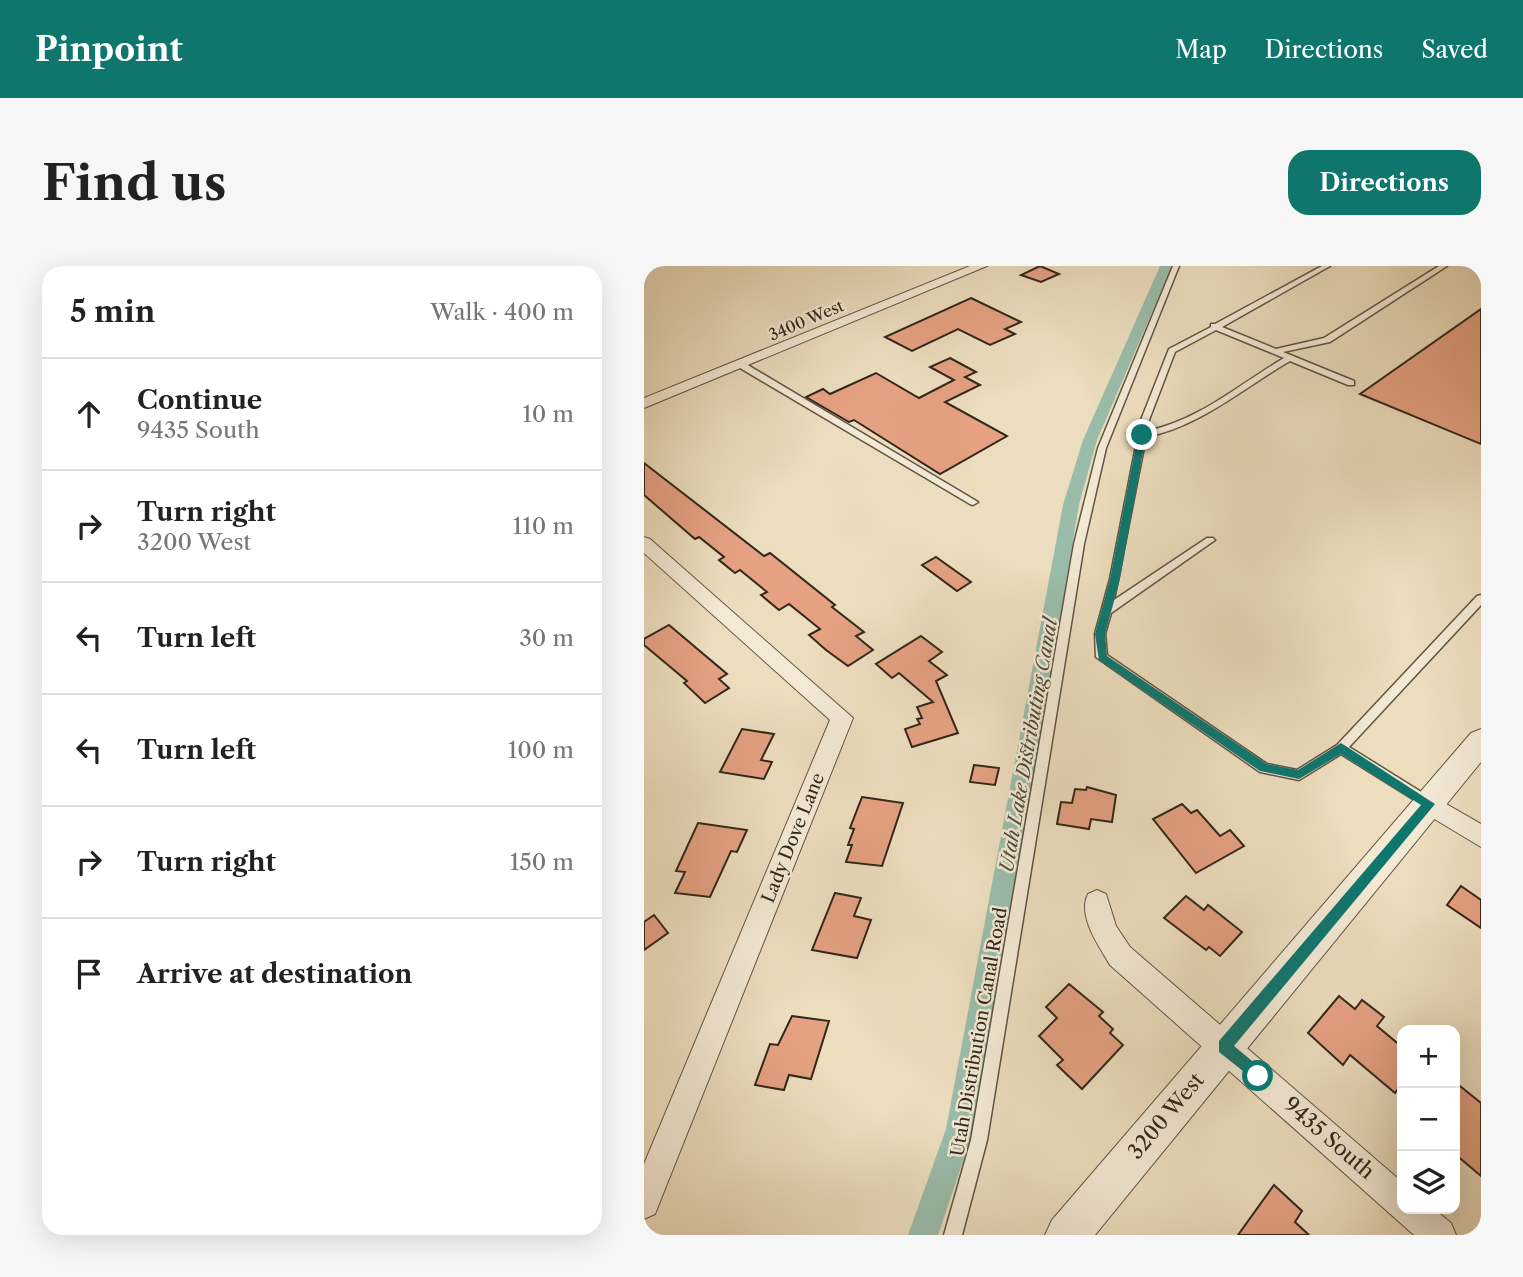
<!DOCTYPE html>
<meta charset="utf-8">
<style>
:root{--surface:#fff;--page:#f6f6f6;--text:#222;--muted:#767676;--line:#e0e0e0;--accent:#0f766e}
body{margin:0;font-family:"Libre Caslon Text",serif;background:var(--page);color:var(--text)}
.controls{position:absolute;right:21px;bottom:21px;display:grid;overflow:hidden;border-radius:14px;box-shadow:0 7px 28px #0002}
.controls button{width:63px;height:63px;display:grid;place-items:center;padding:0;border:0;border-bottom:2px solid var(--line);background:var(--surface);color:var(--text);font:35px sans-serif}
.stop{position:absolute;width:21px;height:21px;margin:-16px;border:5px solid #0f766e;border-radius:50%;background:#fff}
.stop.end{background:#0f766e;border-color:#fff;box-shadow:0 2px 7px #0008}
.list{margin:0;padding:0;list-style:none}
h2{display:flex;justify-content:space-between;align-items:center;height:91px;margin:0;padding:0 28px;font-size:30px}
h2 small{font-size:23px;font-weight:400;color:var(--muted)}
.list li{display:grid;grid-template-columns:46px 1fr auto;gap:21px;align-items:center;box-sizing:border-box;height:112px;padding:0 28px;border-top:2px solid var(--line)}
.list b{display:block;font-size:26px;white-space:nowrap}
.list p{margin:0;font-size:23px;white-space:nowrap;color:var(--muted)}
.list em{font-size:23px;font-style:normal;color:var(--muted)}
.icon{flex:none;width:38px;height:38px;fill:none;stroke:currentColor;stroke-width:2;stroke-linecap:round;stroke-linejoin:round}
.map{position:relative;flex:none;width:837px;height:969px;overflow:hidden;border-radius:21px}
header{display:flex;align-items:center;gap:42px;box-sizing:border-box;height:98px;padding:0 35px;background:var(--accent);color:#fff}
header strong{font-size:33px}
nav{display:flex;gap:38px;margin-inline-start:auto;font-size:24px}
.intro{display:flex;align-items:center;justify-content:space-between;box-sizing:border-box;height:168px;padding:0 42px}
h1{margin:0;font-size:49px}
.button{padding:18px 32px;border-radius:21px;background:var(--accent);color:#fff;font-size:24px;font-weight:700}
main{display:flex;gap:42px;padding:0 42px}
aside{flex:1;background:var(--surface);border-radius:21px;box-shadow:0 7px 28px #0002}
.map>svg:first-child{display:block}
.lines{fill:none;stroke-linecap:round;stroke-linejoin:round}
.canal{fill:#9abdab;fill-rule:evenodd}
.building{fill:#e5a182;stroke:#31271a;stroke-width:2}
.service-casing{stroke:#605443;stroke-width:3}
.minor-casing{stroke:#605443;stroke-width:2}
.tertiary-casing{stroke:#605443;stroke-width:2}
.service{fill:#f3e9d5;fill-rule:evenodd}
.minor{fill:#f3e9d5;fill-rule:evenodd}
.tertiary{fill:#f3e9d5;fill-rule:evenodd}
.route{fill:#0f766e}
.labels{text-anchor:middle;stroke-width:5;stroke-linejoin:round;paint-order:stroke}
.far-street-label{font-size:16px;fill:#31271a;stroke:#f3e9d5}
.street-label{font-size:18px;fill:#31271a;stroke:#f3e9d5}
.water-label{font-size:19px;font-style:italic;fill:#4b4c3e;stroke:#f3e9d5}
.near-street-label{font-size:21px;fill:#31271a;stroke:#f3e9d5}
</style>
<header>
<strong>Pinpoint</strong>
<nav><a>Map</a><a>Directions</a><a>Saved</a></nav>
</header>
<div class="intro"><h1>Find us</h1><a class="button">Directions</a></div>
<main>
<aside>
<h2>5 min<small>Walk · 400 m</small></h2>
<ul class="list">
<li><svg class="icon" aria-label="ahead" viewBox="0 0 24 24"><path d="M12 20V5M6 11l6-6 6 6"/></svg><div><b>Continue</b><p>9435 South</p></div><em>10 m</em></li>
<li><svg class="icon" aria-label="right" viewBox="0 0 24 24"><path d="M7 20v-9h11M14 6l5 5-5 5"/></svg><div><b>Turn right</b><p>3200 West</p></div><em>110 m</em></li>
<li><svg class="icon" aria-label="left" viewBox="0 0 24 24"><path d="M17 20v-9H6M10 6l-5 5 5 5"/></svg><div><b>Turn left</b></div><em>30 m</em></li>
<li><svg class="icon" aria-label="left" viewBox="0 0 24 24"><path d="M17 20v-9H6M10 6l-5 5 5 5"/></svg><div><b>Turn left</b></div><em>100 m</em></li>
<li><svg class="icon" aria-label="right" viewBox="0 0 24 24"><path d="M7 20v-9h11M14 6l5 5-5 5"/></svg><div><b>Turn right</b></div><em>150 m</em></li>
<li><svg class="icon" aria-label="arrive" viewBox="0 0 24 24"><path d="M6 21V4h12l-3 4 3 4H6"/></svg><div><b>Arrive at destination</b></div></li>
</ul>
</aside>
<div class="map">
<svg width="837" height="969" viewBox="0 0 837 969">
<rect width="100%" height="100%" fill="#ecddbe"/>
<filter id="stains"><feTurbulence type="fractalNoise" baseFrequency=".00286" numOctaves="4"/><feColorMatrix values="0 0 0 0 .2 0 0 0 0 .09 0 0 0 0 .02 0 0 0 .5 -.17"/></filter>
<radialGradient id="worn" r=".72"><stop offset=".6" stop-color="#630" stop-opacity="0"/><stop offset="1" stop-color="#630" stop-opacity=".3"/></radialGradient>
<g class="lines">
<!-- canal -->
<path class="canal" d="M516,0h12l-75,174 -18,65 -105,624 -36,106h-30l38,-106 117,-624 20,-65z"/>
</g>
<!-- building -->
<g class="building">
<path d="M396,0l19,8 -18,8 -20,-7z"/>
<path d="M327,32l50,24 -16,7 10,5 -25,11 -32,-16 -46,22 -27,-14z"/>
<path d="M837,43v135l-121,-50z"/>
<path d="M306,92l26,14 -11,5 15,8 -35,17 62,34 -67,38 -86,-54 -5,2 -43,-25 17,-8 7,5 46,-21 43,25 35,-18 -24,-13z"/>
<path d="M0,197l120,93 6,-3 65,52 -3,2 32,25 -8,4 17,14 -25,16 -22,-16 -17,-15 11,-6 -31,-25 -10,6 -18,-15 6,-3 -27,-22 -5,3 -16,-13 5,-3 -25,-20 -4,2 -51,-44z"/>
<path d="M292,291l35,25 -14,9 -35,-26z"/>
<path d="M25,359l58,49 -8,5 10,9 -24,15 -21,-20 3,-2 -43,-36v-6z"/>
<path d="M277,370l21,16 -13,9 18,14 -11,6 22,52 -46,14 -7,-18 15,-5 -3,-5 5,-1 -5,-11 16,-5 -34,-29 -7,5 -16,-14z"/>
<path d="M98,463l32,5 -13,26 11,2 -8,17 -44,-7z"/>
<path d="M330,499l25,3 -4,17 -25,-3z"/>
<path d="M443,521l29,8 -4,27 -21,-3 -2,10 -32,-5 4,-22 11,1 3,-14 11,1z"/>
<path d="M218,531l41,6 -21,63 -36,-4 6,-17h-4l6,-16 -4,-1z"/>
<path d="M538,538l9,9 6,-3 23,26 10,-6 14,16 -48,27 -43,-54z"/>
<path d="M54,557l49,7 -10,22 -6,-1 -21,46 -35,-4 10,-21 -9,-1z"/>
<path d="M817,620l20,14v28l-34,-23z"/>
<path d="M191,627l26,5 -7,18 17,4 -14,38 -45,-8z"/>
<path d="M542,630l18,14 4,-5 34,27 -22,24 -11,-9 -3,3 -42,-32z"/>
<path d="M10,649l14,18 -24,17v-28z"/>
<path d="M425,718l34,28 -4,4 14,13 -3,4 13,12 -41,44 -25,-24 6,-5 -24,-24 18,-18 -11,-11z"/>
<path d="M695,730l16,13 7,-9 22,17 -7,9 25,21v36l-7,10 -45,-38 -7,10 -35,-32z"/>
<path d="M148,750l37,5 -18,58 -22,-4 -5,15 -29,-5 15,-41 8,1z"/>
<path d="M811,816l26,21v73l-26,-22z"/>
<path d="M630,919l28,26 -7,11 14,13h-71z"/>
</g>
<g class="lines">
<!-- service casing -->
<g class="service-casing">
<g id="service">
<path d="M529,0h6l-73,182 -22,96 -97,596 -25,95h-18l27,-95 103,-596 24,-96z"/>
<path d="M678,0h8l-108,61 54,22 48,-11 115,-72h8l-117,76 -47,10 71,29v4h-6l-58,-24c-47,27 -89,65 -144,76l-32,163 93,-62h6l2,2 -104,73 -6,21 2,21 160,109 30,6 40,-25 140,-149 4,-1v10l-132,142 85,53 1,4 -1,4 -5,1 -88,-55 -42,26 -39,-8 -164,-115 -1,-23 15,-55 31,-159 28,-71 42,-22v-3h4zM572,64l68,28c-44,26 -86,63 -137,73l2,-11 26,-68z"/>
<path d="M96,98h6l232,138 -5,3 -3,-1 -230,-136z"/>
</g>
</g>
<!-- minor casing -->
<g class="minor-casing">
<g id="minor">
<path d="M326,0h17l-343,142v-10z"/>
<path d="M0,271l6,2 203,179 -198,496 -11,5v-55l186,-444 -186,-167z"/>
<path d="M785,528l52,30v23l-60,-36 -4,-7 4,-7z"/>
<path d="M453,624l9,4 10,32 14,21 272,235v27h32l17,14 5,12h-42l-304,-270c-11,-19 -33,-49 -22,-71z"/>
</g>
</g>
<!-- tertiary casing -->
<g class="tertiary-casing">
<path id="tertiary" d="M837,463v33l-386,473h-50l7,-15 419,-487z"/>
</g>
<!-- service -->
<use href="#service" class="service"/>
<!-- minor -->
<use href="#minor" class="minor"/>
<!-- tertiary -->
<use href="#tertiary" class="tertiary"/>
</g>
<!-- route -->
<path class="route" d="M498,167l4,2 -26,144 -15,55 2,22 160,108 31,6 43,-27 94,61 -201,242 29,24v11l-5,2 -39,-31v-11l202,-236 -80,-51 -42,25 -39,-8 -161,-111 -4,-26 15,-55 28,-144z"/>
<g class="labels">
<!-- far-street labels -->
<g class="far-street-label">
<text transform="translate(162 54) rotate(-23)" y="6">3400 West</text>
</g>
<!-- street labels -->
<g class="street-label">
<text transform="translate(149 572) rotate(-68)" y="6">Lady Dove Lane</text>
<text transform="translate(335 766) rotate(-80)" y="6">Utah Distribution Canal Road</text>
</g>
<!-- water labels -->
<g class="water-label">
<text transform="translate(384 479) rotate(-80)" y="7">Utah Lake Distributing Canal</text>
</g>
<!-- near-street labels -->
<g class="near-street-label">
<text transform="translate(522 850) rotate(-50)" y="7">3200 West</text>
<text transform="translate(685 872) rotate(41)" y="7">9435 South</text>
</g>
</g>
<rect width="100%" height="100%" filter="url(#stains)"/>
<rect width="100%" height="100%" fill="url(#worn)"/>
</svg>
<div class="controls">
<button>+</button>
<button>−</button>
<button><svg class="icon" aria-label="layers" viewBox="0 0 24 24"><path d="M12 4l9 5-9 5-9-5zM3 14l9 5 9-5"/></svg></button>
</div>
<div class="stop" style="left:614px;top:810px"></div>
<div class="stop end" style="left:498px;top:169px"></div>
</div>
</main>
